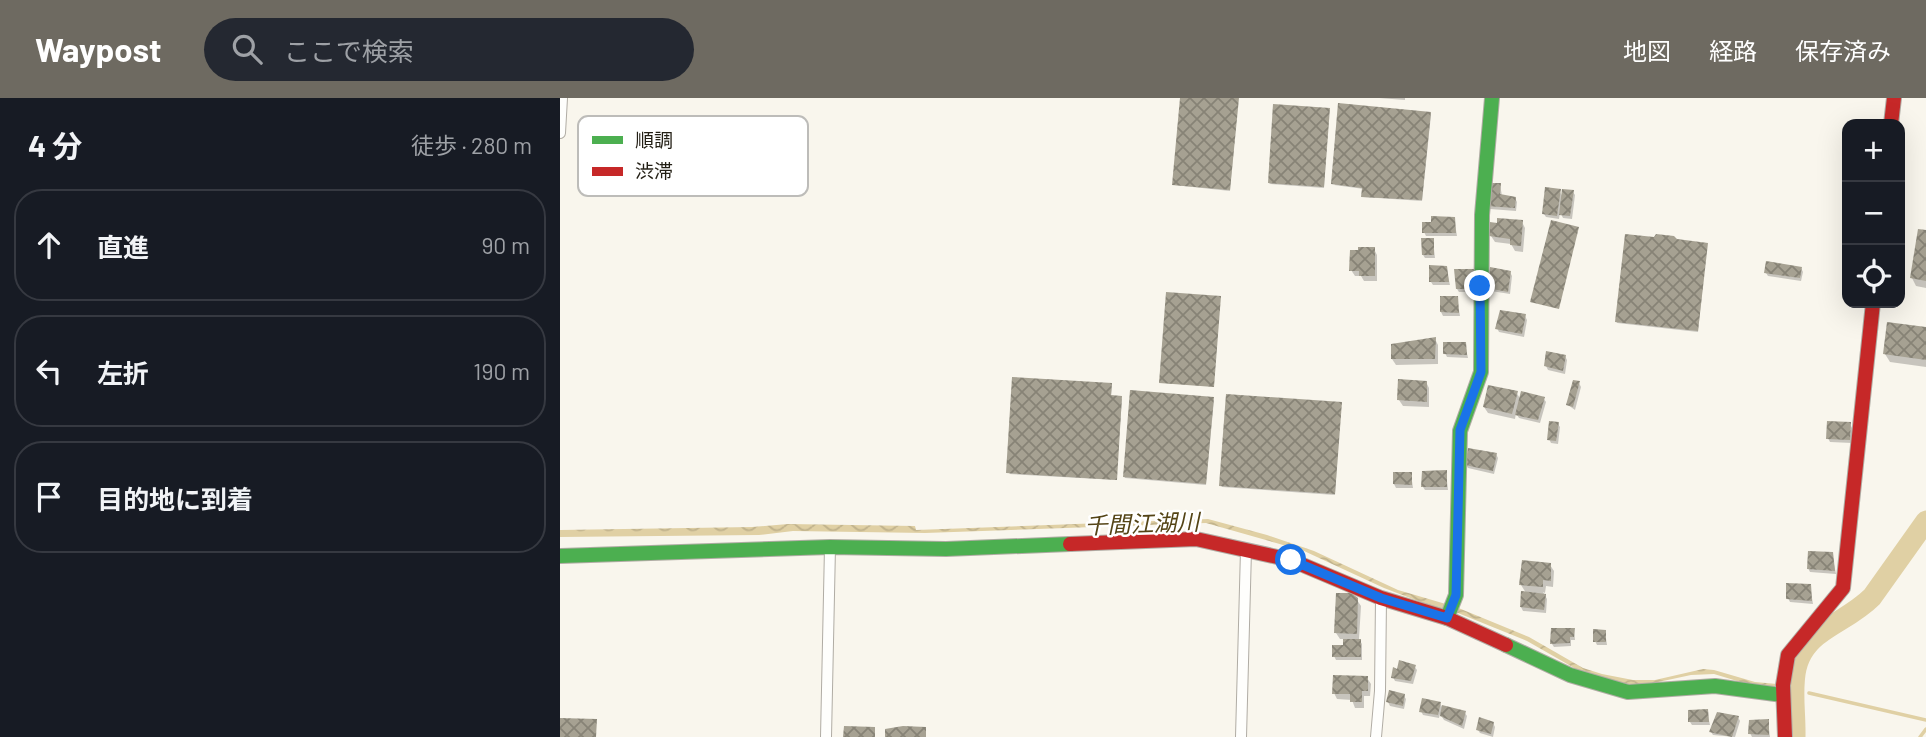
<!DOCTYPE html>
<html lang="ja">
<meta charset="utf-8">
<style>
:root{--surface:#171b24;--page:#242831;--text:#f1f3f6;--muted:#9ea1a6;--line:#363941;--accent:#6e6a61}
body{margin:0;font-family:Barlow,"Noto Sans JP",sans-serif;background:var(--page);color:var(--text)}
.controls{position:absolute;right:21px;top:21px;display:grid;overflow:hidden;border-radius:14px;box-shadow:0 7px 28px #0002}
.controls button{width:63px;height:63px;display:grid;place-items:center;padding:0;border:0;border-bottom:2px solid var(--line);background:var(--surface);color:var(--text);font:35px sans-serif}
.stop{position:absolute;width:21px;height:21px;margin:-16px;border:5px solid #1a73e8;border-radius:50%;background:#fff}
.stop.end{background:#1a73e8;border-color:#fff;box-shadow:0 2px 7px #0008}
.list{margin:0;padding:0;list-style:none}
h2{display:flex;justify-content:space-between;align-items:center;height:91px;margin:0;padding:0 28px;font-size:30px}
h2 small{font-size:23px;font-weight:400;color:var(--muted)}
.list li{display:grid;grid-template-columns:46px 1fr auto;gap:21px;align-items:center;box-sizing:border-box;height:112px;margin:0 14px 14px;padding:0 14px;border:2px solid var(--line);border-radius:28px}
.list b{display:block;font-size:26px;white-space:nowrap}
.list em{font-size:23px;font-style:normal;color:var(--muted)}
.icon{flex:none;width:38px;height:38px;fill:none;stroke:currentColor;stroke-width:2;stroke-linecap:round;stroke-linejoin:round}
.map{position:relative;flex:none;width:1366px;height:639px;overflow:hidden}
header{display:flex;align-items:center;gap:42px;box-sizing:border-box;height:98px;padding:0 35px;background:var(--accent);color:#fff}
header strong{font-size:33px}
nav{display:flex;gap:38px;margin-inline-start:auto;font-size:24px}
.search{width:490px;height:63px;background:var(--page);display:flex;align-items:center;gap:18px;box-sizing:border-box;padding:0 24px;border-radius:38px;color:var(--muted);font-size:26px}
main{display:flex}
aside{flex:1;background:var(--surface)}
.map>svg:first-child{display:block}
.water{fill:url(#water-waves)}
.shadow{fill:#0003}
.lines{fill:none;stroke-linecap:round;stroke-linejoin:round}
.stream{stroke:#e0d0a4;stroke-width:3.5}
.river{stroke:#e0d0a4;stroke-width:21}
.building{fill:url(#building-cross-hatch)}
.street-casing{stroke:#b0aca4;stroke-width:12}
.fast-casing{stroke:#b0aca4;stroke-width:16}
.jam-casing{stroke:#b0aca4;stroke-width:16}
.street{stroke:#fefefc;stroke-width:10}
.fast{stroke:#4caf50;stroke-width:14}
.jam{stroke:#c62828;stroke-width:14}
.route{stroke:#1a73e8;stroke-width:9}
.labels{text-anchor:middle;stroke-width:5;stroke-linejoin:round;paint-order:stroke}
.water-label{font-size:23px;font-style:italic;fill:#544416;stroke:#fff}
.key{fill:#fff;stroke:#bdbcb9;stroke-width:2}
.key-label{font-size:19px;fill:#231f15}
</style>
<header>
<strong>Waypost</strong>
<div class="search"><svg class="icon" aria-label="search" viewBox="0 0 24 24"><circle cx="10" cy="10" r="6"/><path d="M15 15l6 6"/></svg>ここで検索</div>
<nav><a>地図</a><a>経路</a><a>保存済み</a></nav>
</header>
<main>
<aside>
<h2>4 分<small>徒歩 · 280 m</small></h2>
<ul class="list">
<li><svg class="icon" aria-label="ahead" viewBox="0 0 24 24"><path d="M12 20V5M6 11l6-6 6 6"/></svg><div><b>直進</b></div><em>90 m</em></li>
<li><svg class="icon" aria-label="left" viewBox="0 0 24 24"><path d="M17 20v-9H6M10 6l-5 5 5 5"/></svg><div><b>左折</b></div><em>190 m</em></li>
<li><svg class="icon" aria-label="arrive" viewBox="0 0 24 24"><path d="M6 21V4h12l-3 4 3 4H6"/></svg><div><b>目的地に到着</b></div></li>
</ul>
</aside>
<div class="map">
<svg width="1366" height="639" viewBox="0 0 1366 639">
<defs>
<pattern id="water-waves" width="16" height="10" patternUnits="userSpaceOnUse" patternTransform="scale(1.75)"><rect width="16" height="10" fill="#e0d0a4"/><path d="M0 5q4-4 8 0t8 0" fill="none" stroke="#c0b28c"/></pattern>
<pattern id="building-cross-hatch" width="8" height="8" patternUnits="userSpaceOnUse" patternTransform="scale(1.75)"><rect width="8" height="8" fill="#a6a192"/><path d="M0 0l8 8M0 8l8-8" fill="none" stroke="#878376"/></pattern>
</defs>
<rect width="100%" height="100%" fill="#f9f6ed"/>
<!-- water -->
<path class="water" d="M648,421l59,16 47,16 84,39 58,17 73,30 54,31 19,6 31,6h22l48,-11 11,1 41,12 22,2v4l-20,-1 -43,-13 -23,1 -42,9h-21l-23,-5 -29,-10 -49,-28 -74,-30 -14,-2 -55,-21 -80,-37 -98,-28 -281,10 -132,-2 -34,4 -199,2v-7l192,-3 36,-3 127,2 1,4z"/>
<!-- shadow -->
<g class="shadow">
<path d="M622,0h39l17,3 -8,90 -56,-6z"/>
<path d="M819,0h26v2z"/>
<path d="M769,12l-5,78 -54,-4 -1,-1z"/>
<path d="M871,17l-9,86 -59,-4 1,-8 -30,-4z"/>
<path d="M940,86l2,12 13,2 2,4 -1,9 -26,-2 -2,-4z"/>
<path d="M999,93l4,6 10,-5 2,3 -3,24 -9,-1 -3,-6 -1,7 -13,-2 -2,-3z"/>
<path d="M894,120l3,18h-31l-2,-4z"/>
<path d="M962,124l3,6 -2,24 -8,-1 -4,-7 -16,-2 -4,-6z"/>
<path d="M1359,133l7,1v56l-10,-2 -4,-8z"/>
<path d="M873,142l2,18h-10l-2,-3z"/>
<path d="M1147,146l-9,88 -81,-9 -1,-2z"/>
<path d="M814,151l3,6v26h-13l-3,-5h-6l-4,-6 9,-18z"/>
<path d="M886,169l4,18h-17l-2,-3z"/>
<path d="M1241,170l2,4 -2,9 -33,-5 -2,-3z"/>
<path d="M915,173l1,21h-17l-2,-3z"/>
<path d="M950,174l2,4 -2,18 -19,-3 -2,-4z"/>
<path d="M897,200l3,18h-17l-2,-4z"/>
<path d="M965,218l2,4 -3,17 -25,-5 -2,-4z"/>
<path d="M1329,226l37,5v38l-36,-5 -5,-8z"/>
<path d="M875,241l3,6v19l-42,1 -4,-6z"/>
<path d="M905,246l3,14 -21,-1 -2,-4z"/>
<path d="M1005,258l2,4 -2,14 -17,-4 -2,-4z"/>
<path d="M866,284l3,6v19l-26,-1 -4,-6z"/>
<path d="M1019,285l2,4 -6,23 -7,-5z"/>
<path d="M552,288l-1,11 11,2 -6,81 -107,-6z"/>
<path d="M956,294l5,8 23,-1 2,3 -6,21 -21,-5 -3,-5 -1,6 -27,-6 -4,-6z"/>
<path d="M654,302l-8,85 -81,-7 -1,-2z"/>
<path d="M781,307l-6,90 -113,-8 -1,-2z"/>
<path d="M998,326l2,3 -2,17 -7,-1 -2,-4z"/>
<path d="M1290,326l2,4v15l-22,-1 -2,-4z"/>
<path d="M936,356l2,4 -4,16 -26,-6 -2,-3z"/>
<path d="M886,374l2,18h-23l-2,-3z"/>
<path d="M851,376l2,14h-17l-2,-4z"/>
<path d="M1272,456l4,20 -26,-2 -2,-4z"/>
<path d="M990,467l4,6 -1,16 -7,-1 -1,7 -2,-1 4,7 -1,14 -23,-2 -2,-4 5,-14 -5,-8z"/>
<path d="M1250,488l3,18 -23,-2 -2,-4z"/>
<path d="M797,502l4,6 -2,33 3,5v16h-26l-2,-4 10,-10v-7h-4l-4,-6z"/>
<path d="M1014,531l1,11h-4v6l-17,1 -2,-3z"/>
<path d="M1045,534l2,13h-10l-2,-4z"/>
<path d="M854,568l3,4 -4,14 -18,-3 -2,-4z"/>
<path d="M807,580l4,6 -1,12h-6v12h-9l-3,-8 -15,-1 -3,-6z"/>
<path d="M844,598l2,3 -2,10 -14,-3 -2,-4z"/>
<path d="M880,605l2,4 23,6 2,3 -3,13 -20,-9 -4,-6 -1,4 -16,-3 -2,-4z"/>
<path d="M1147,613l3,14h-18l-2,-3z"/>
<path d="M1178,619l2,4 -5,16 -22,-2 -2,-3z"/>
<path d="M1208,623l2,16h-18l-2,-4z"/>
<path d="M933,625l2,4 -2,10 -13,-4 -2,-3z"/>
</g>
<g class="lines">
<!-- stream -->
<g class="stream">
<path d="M1233,588h1"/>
<path d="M1249,595l117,27"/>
<path d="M1360,639l6,-8"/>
</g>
<!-- river -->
<path class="river" d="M1235,639c1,-40 -12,-79 27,-105 17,-12 35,-20 50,-35l54,-76"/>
</g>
<!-- building -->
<g class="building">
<path d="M620,0h59l-9,92 -58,-5z"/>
<path d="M778,5l93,9 -9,88 -61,-3 1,-9 -31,-4z"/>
<path d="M713,6l57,4 -6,79 -56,-4z"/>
<path d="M928,85h13l-1,11 16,3 -1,11 -29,-2z"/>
<path d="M985,89l16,2 -4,27 -15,-2z"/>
<path d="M1002,91l12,1 -4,26 -11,-1z"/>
<path d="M871,118l24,1 1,16h-34v-11h9z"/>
<path d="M937,120l26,2 -2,26 -11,-1v-6l-21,-3 1,-14 7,1z"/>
<path d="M991,122l28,7 -20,82 -29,-7z"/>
<path d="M1358,131l8,1v51l-16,-3z"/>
<path d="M1065,136l29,3 2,-3 18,2 3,3 31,4 -10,88 -83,-9z"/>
<path d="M861,140h13v17h-12z"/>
<path d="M798,149h17v29h-16v-5h-10l1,-21h8z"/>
<path d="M1206,163l36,6 -2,11 -36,-5z"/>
<path d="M869,167l18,1 2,16h-20z"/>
<path d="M930,169l21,4 -3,21 -21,-4z"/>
<path d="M894,171h22l-1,20h-19z"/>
<path d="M606,194l55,4 -7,91 -55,-4z"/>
<path d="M880,198h18l1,17 -19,-1z"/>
<path d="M940,212l26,4 -4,20 -27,-5z"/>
<path d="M1327,224l39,5v33l-43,-6z"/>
<path d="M876,239l-1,22h-44v-15z"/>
<path d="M883,244h23l1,13 -24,-1z"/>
<path d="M986,253l20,4 -3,16 -19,-5z"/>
<path d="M452,279l100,6 -1,12 11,1 -5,84 -111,-7z"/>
<path d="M838,281l29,2v21l-30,-2z"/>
<path d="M1013,282l7,1 -7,26 -7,-2z"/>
<path d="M928,287l30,6 -6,23 -29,-7z"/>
<path d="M570,292l84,7 -8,87 -83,-7z"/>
<path d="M961,293l24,6 -7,23 -23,-5z"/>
<path d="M666,296l116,8 -7,92 -116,-8z"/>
<path d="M989,323l10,1 -3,19 -9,-1z"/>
<path d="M1267,323l24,1 -1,18 -24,-1z"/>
<path d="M908,350l29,5 -4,18 -28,-6z"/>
<path d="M887,372v17h-26l1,-16z"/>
<path d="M833,374h19v13l-19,-1z"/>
<path d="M1248,453l25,1 2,19 -28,-2z"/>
<path d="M962,462l29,3v18l-8,-1v7l-24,-2z"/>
<path d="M1226,485l25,1 1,17 -26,-2z"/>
<path d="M961,493l25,3 -2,16 -24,-3z"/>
<path d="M776,495h15l7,5 -1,36 -23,-1z"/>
<path d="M991,530h24l-1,9h-4v6l-20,1z"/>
<path d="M1033,531l13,1v12h-13z"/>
<path d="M783,541h18v18h-29v-12h11z"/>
<path d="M839,562l17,5 -5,16 -20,-3 2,-11 4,2z"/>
<path d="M773,577l35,1v15h-6v11h-12v-8h-18z"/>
<path d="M829,592l16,4 -2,12 -17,-4z"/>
<path d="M862,600l19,4 -3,13 -19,-3z"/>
<path d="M882,607l24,6 -4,15 -22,-10z"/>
<path d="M1148,611l1,13h-21v-12z"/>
<path d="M1157,614l22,4 -7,21 -23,-5z"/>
<path d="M919,619l15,5 -3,12 -15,-4z"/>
<path d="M0,620l37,1 -1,18h-36z"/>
<path d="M1209,621v16l-21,-1 1,-14z"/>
<path d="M284,628l31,1v10h-32z"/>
<path d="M343,628l23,1v10h-41v-8z"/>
</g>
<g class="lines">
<!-- street casing -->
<g class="street-casing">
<g id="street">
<path d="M0,35l2,-35"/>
<path d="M266,639l4,-190"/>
<path d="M681,639l5,-187"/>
<path d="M816,639l4,-46 1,-93"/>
</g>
</g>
<!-- fast casing -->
<g class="fast-casing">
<g id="fast">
<path d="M0,458l270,-9 116,2 124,-5"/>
<path d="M887,520l9,-23 4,-164 21,-59 1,-157 10,-117"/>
<path d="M946,547l64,30 58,17 87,-6 67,9"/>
</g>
</g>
<!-- jam casing -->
<g class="jam-casing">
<g id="jam">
<path d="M1331,26l3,-26"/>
<path d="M510,446l126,-5 95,21 90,38 66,20 59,27"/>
<path d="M1225,639l-2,-52 5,-30 55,-67 30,-285"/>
</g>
</g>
<!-- street -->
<use href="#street" class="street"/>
<!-- fast -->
<use href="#fast" class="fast"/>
<!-- jam -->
<use href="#jam" class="jam"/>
</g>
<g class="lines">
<!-- route -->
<path class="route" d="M731,462l90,38 66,20 9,-23 4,-165 21,-58 -1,-86"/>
</g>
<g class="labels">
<!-- water labels -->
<g class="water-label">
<text transform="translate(582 426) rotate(-2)" y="8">千間江湖川</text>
</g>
</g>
<!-- legend -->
<rect x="18" y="18" width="230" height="80" rx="10" class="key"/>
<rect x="32" y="38" width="31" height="8" fill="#4caf50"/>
<rect x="32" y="69" width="31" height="9" fill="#c62828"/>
<g class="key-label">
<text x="75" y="49">順調</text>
<text x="75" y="80">渋滞</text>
</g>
</svg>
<div class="controls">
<button>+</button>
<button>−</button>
<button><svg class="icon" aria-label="locate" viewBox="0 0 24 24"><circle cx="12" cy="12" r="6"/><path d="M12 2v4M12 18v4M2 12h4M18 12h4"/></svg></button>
</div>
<div class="stop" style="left:731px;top:462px"></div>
<div class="stop end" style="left:920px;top:188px"></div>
</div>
</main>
